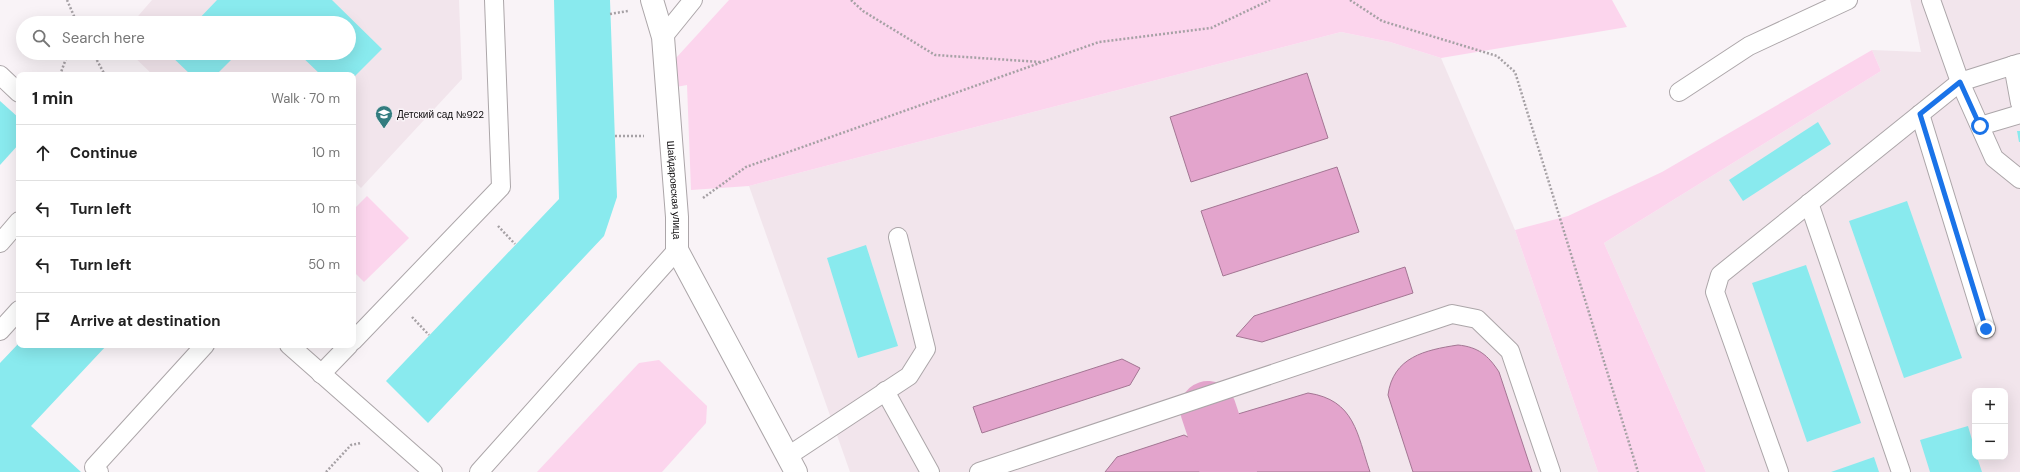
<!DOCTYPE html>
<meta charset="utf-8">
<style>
:root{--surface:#fff;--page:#f6f6f6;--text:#222;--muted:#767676;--line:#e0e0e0}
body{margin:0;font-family:"DM Sans",sans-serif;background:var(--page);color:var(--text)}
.controls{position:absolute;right:12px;bottom:12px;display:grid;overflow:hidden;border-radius:8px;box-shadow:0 4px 16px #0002}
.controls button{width:36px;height:36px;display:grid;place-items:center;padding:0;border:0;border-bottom:1px solid var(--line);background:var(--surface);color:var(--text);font:20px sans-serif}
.stop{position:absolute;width:12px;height:12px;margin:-9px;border:3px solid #1a73e8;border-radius:50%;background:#fff}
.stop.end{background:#1a73e8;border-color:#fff;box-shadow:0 1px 4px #0008}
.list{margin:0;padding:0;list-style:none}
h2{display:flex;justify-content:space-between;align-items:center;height:52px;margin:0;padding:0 16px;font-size:17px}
h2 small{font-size:13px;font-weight:400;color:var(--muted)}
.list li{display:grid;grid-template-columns:26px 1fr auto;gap:12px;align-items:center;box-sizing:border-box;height:56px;padding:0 16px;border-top:1px solid var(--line)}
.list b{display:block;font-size:15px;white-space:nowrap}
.list em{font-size:13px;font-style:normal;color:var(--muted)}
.icon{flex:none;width:22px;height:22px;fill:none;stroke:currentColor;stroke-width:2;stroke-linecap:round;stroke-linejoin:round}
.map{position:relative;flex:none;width:2020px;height:472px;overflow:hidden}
.search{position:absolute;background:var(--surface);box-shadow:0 4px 16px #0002;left:16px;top:16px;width:340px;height:44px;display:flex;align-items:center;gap:10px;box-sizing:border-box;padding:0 14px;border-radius:22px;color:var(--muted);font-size:15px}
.panel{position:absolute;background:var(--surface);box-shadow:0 4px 16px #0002;left:16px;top:72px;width:340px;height:276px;border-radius:8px}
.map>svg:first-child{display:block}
.built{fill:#f2e5ec;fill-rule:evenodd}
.green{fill:#fcd5ed}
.water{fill:#e3a4cc;stroke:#a37693}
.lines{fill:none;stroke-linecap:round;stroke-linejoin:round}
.river{stroke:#e3a4cc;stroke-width:56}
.building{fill:#89eaee}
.service-casing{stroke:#aca6a9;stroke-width:20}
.minor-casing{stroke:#aca6a9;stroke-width:24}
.path{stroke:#a6a1a5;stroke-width:2.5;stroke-dasharray:2 2;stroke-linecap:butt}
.service{stroke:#fff;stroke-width:18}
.minor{stroke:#fff;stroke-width:22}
.route{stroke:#1a73e8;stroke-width:5}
.labels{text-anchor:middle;stroke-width:3;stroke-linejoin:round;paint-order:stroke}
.poi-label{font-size:10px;fill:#0d0b0d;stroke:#f9f3f7;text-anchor:start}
.street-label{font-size:10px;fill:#0d0b0d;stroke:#f9f3f7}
</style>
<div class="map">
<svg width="2020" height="472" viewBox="0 0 2020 472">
<rect width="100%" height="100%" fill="#f9f3f7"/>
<!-- built -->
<g class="built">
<path d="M152,0h307l3,79 -101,109 -8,-8v-105h-200l-23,-22h219v-30h-217z"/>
<path d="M1910,0h110v472h-314l-102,-229 277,-172 -9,-21 49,2zM1975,391h30v66h-30z"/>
<path d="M1341,32l49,10 51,16 74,172 83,242h-748l-101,-286z"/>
</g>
<!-- green -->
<g class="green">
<path d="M729,0h883l15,27 -186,31 -51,-16 -49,-10 -592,154 -58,4 -4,-105 -11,2 -11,-17z"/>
<path d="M1872,50l9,21 -277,172 102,229h-108l-83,-242 53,-14 94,-44z"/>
<path d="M367,196l42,42 -45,44 -11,-11v-61z"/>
<path d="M659,360l48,46 -1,17 -44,49h-125l102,-109z"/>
</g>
<!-- water -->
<g class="water">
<path d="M1307,73l21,65 -137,44 -21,-65z"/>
<path d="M1337,167l22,65 -136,44 -22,-65z"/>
<path d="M1405,267l8,26 -151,49 -26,-6 18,-20z"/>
<path d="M1458,345c20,2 30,10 41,27l33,100h-119l-25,-77c5,-38 37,-45 70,-50z"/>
<path d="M1122,359l18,9 -10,17 -148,48 -9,-26z"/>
<path d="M1308,393c47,7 49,41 62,79h-118l-17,-53 3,-5z"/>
<path d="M1184,435l8,4 11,33h-98l12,-15z"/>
</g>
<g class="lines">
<!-- river -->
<path class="river" d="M1208,409l21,63"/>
</g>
<!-- building -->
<g class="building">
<path d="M217,0h115l50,49 -29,29v-3h-32l-23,-22h51v-30h-154z"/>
<path d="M554,0h56l7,197 -13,39 -176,187 -42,-42 173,-182z"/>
<path d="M168,53h70l-22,22h-25z"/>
<path d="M0,101l19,17v26l-19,21z"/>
<path d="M1818,122l13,22 -88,57 -14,-21z"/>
<path d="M2017,131h3v11h-1z"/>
<path d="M1907,201l55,157 -58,20 -55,-157z"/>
<path d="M866,245l32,101 -40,12 -31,-100z"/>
<path d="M1806,265l55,158 -54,19 -55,-159z"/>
<path d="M19,343v2h88l-76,81 50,46h-81v-109z"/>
<path d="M1968,426l7,24v7h2l5,15h-52l-10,-32z"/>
<path d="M1874,457l5,15h-48z"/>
</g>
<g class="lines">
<!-- service casing -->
<g class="service-casing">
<g id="service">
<path d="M1931,0l29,82 34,76 26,21"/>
<path d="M663,37l30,-37"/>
<path d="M2013,65l7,38"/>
<path d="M0,75l19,18"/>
<path d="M1679,92l70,-46 99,-46"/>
<path d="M1920,114l66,215"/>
<path d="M1980,126l40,-12"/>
<path d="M1809,203l92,269"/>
<path d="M0,243l19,-22"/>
<path d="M0,331l19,-21"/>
<path d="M353,341l148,-154 -7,-187"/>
<path d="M289,345l144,127"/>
<path d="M321,374l28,-29"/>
<path d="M885,391l45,81"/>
<path d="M788,456l121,-80 17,-27 -28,-112"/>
<path d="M99,472l-5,-5 111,-122"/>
<path d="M479,472l198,-222"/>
<path d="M979,472l473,-158 25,5 33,32 41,121"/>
<path d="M1779,472l-64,-180 5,-17 240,-193 60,-19"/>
</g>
</g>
<!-- minor casing -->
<g class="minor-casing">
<g id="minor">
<path id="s1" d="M652,0l11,37 14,180v33l119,222"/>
</g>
</g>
<!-- path -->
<g class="path">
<path d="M67,0l10,23"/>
<path d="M851,0l12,11 72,44 105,7"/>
<path d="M1350,0l32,21 115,35 18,16 123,400"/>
<path d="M610,14l18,-3"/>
<path d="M93,53l12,22"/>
<path d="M60,75l8,-22"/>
<path d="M615,136h29"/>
<path d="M703,198l43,-31 353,-125 112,-14 59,-28"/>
<path d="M498,226l17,18"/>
<path d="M412,317l17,18"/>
<path d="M326,472l25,-27 10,-2"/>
</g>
<!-- service -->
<use href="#service" class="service"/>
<!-- minor -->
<use href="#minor" class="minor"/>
</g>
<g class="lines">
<!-- route -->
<path class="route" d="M1980,126l-20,-44 -40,32 66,215"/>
</g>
<!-- icons -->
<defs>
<g id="school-pin" transform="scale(0.9)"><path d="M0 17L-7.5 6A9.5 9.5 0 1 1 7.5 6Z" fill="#337c7f" stroke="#f9f3f7"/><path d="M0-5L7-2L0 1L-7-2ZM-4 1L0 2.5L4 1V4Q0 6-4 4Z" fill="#fff"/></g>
</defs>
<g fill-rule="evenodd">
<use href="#school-pin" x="384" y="114"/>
</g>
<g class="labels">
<!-- poi labels -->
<g class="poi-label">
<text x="397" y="118">Детский сад №922</text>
</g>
<!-- street labels -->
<g class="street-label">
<text dy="4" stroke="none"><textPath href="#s1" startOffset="192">Шайдаровская улица</textPath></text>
</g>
</g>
</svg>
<div class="controls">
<button>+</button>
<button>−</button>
</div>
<div class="stop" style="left:1980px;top:126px"></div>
<div class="stop end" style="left:1986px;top:329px"></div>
<div class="search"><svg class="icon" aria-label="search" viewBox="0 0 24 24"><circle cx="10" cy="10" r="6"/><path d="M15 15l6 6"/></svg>Search here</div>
<section class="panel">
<h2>1 min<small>Walk · 70 m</small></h2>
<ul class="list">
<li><svg class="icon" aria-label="ahead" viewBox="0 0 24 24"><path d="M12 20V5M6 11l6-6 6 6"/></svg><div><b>Continue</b></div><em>10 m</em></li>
<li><svg class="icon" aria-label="left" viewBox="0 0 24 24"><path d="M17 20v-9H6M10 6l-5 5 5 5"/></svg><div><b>Turn left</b></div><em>10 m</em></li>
<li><svg class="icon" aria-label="left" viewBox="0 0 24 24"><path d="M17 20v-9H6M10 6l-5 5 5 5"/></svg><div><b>Turn left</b></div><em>50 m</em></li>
<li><svg class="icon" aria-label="arrive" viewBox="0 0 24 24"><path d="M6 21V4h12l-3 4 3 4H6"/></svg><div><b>Arrive at destination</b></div></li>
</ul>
</section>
</div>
